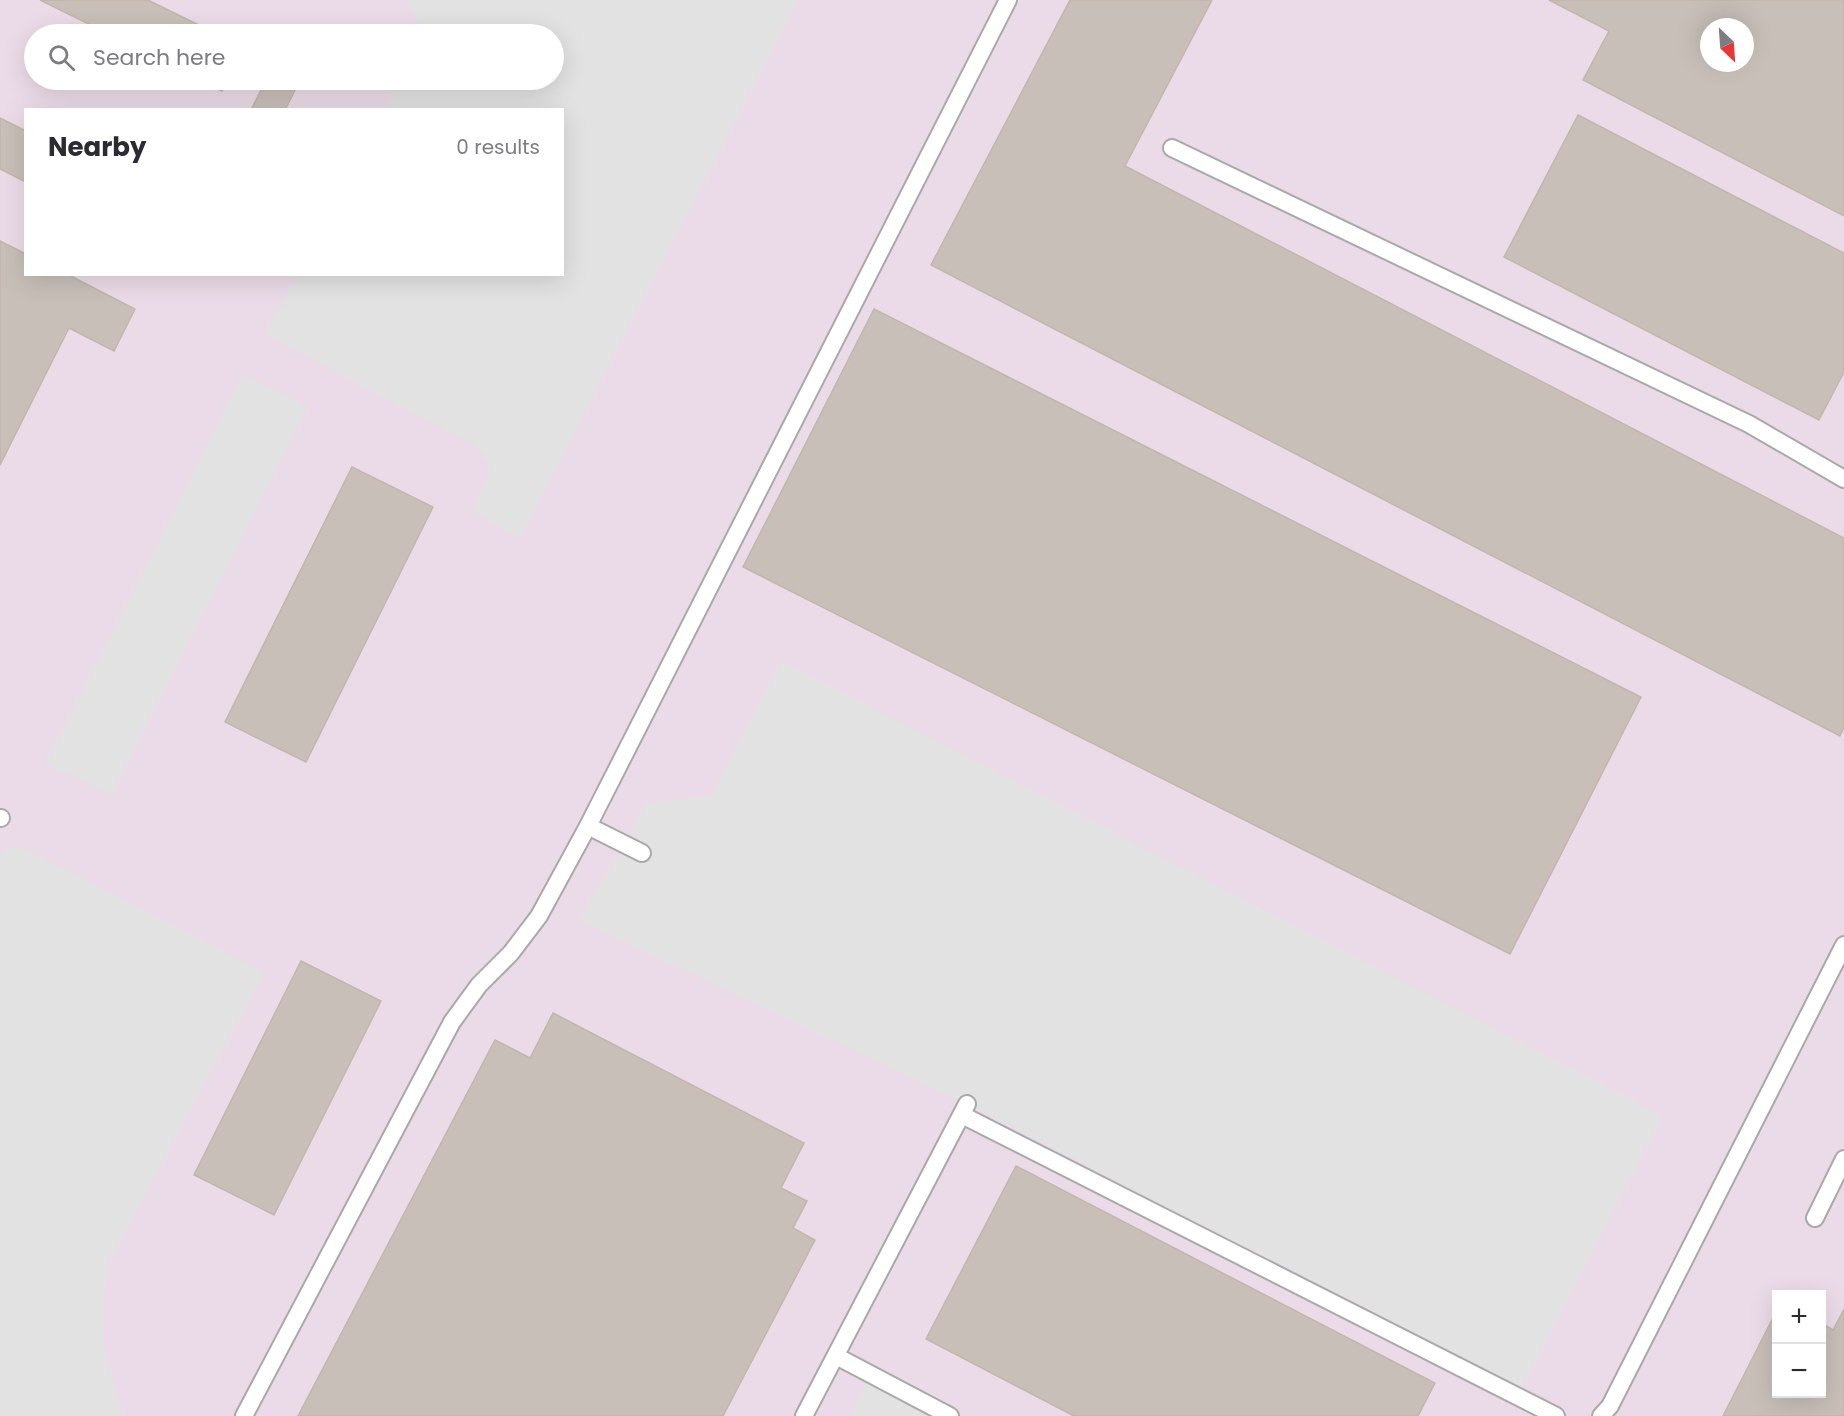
<!DOCTYPE html>
<meta charset="utf-8">
<style>
:root{--surface:#fff;--page:#f7f7f7;--text:#2b2b33;--muted:#7c7c81;--line:#e1e1e2}
body{margin:0;font-family:Poppins,sans-serif;background:var(--page);color:var(--text)}
.controls{position:absolute;right:18px;bottom:18px;display:grid;overflow:hidden;border-radius:0px;box-shadow:0 6px 24px #0002}
.controls button{width:54px;height:54px;display:grid;place-items:center;padding:0;border:0;border-bottom:2px solid var(--line);background:var(--surface);color:var(--text);font:30px sans-serif}
.compass{position:absolute;left:1700px;top:18px;width:54px;height:54px;border-radius:50%;background:var(--surface);box-shadow:0 6px 24px #0002;rotate:155deg}
.list{margin:0;padding:0;list-style:none}
h2{display:flex;justify-content:space-between;align-items:center;height:78px;margin:0;padding:0 24px;font-size:26px}
h2 small{font-size:20px;font-weight:400;color:var(--muted)}
.icon{flex:none;width:33px;height:33px;fill:none;stroke:currentColor;stroke-width:2;stroke-linecap:round;stroke-linejoin:round}
.map{position:relative;flex:none;width:1844px;height:1416px;overflow:hidden}
.search{position:absolute;background:var(--surface);box-shadow:0 6px 24px #0002;left:24px;top:24px;width:540px;height:66px;display:flex;align-items:center;gap:15px;box-sizing:border-box;padding:0 21px;border-radius:33px;color:var(--muted);font-size:22px}
.panel{position:absolute;background:var(--surface);box-shadow:0 6px 24px #0002;left:24px;top:108px;width:540px;height:168px;border-radius:0px}
.map>svg:first-child{display:block}
.industrial{fill:#ebdbe8;fill-rule:evenodd}
.parking{fill:#e2e2e2}
.building{fill:#c7bfb8;stroke:#c4b6ab;stroke-width:1.5;fill-rule:evenodd}
.lines{fill:none;stroke-linecap:round;stroke-linejoin:round}
.service-casing{stroke:#a9a9a9;stroke-width:20}
.service{stroke:#fff;stroke-width:16}
</style>
<div class="map">
<svg width="1844" height="1416" viewBox="0 0 1844 1416">
<rect width="100%" height="100%" fill="#f2efe9"/>
<!-- industrial -->
<path class="industrial" d="M0,0h1844v1416h-1844zM1709,27h36v36h-36zM34,34h520v46h-520zM26,110h536v164h-536zM1776,1294h46v100h-46z"/>
<!-- parking -->
<g class="parking">
<path d="M407,0h391l-278,538 -47,-27 18,-44 -13,-20 -213,-113 32,-59 265,-1v-164l-178,-1 16,-29h154v-46h-130z"/>
<path d="M243,374l65,33 -197,388 -65,-32z"/>
<path d="M781,661l882,455 -141,272 -555,-284 -388,-184 67,-117 65,-7z"/>
<path d="M8,848l18,1 238,124 -155,289 -5,36 -1,44 19,74h-122v-561z"/>
<path d="M868,1379l73,37h-92z"/>
</g>
<!-- building -->
<g class="building">
<path d="M40,0h108l69,34h-108z"/>
<path d="M1070,0h142l-87,166 719,372v189l-4,9 -909,-471z"/>
<path d="M1549,0h295v216l-261,-136 26,-49zM1709,27h36v36h-36z"/>
<path d="M198,80h30l-6,11z"/>
<path d="M266,80h34l-15,30h-34z"/>
<path d="M1578,115l266,138v119l-25,48 -315,-163z"/>
<path d="M0,118l26,13v51l-26,-13z"/>
<path d="M0,241l26,13v20h41l68,35 -21,42 -45,-23 -69,137z"/>
<path d="M874,309l767,388 -131,257 -767,-387z"/>
<path d="M352,467l81,40 -127,255 -81,-40z"/>
<path d="M301,961l80,40 -107,214 -80,-40z"/>
<path d="M553,1013l251,130 -23,45 26,13 -14,27 22,12 -92,176h-425l197,-376 35,18z"/>
<path d="M1016,1166l419,217 -17,33h-344l-148,-77z"/>
<path d="M1844,1309v107h-121l53,-104v82h46v-71l11,7z"/>
</g>
<g class="lines">
<!-- service casing -->
<g class="service-casing">
<g id="service">
<path d="M1172,148l577,276 95,55"/>
<path d="M0,818h1"/>
<path d="M588,826l54,27"/>
<path d="M962,1115l594,301"/>
<path d="M1815,1218l29,-59"/>
<path d="M836,1356l114,60"/>
<path d="M244,1416l208,-394 27,-37 32,-32 28,-37 49,-90 420,-826"/>
<path d="M804,1416l163,-312"/>
<path d="M1601,1416l9,-10 234,-461"/>
</g>
</g>
<!-- service -->
<use href="#service" class="service"/>
</g>
</svg>
<div class="controls">
<button>+</button>
<button>−</button>
</div>
<svg class="compass" viewBox="-18 -18 36 36"><path d="M0-13l5 13h-10z" fill="#e53935"/><path d="M0 13l5-13h-10z" fill="#7c7c81"/></svg>
<div class="search"><svg class="icon" aria-label="search" viewBox="0 0 24 24"><circle cx="10" cy="10" r="6"/><path d="M15 15l6 6"/></svg>Search here</div>
<section class="panel">
<h2>Nearby<small>0 results</small></h2>
<ul class="list">
</ul>
</section>
</div>
